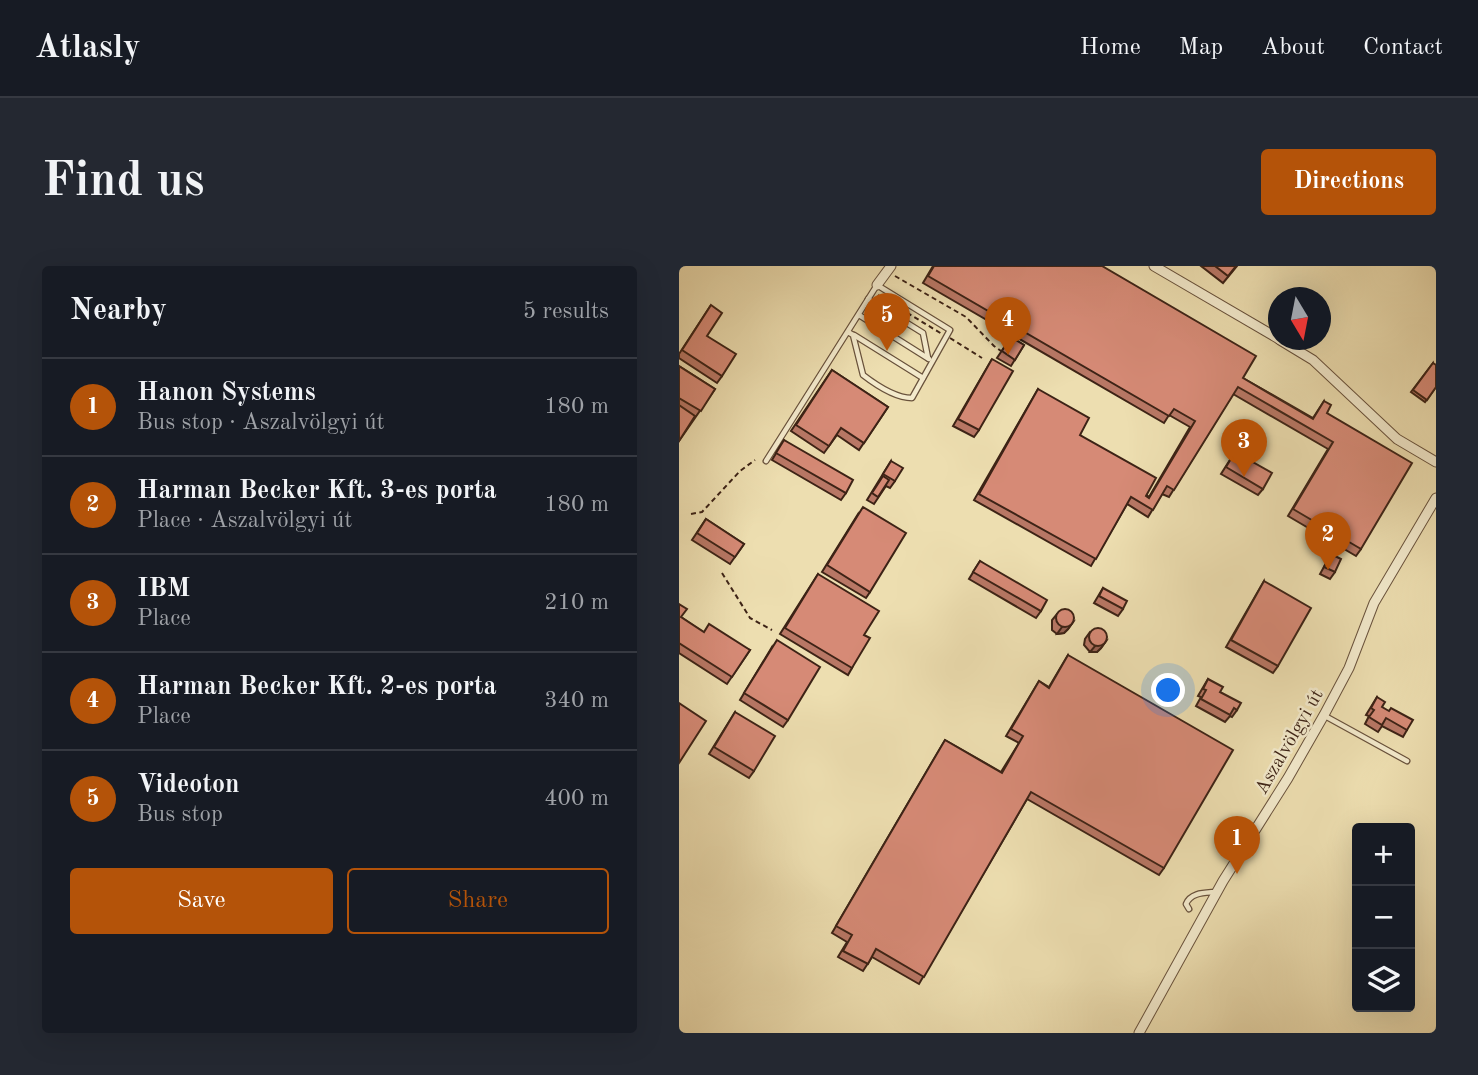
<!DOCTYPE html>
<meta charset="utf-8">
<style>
:root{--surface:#171b24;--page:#242831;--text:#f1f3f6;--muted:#9ea1a6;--line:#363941;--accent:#b45309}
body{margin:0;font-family:"Old Standard TT",serif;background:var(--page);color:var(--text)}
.controls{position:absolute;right:21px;bottom:21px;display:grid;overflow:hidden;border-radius:7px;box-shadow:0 7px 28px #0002}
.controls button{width:63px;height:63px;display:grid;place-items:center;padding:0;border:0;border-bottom:2px solid var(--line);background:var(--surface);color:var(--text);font:35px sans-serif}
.compass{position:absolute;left:589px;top:21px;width:63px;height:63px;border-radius:50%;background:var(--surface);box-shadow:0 7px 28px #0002;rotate:170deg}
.you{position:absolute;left:490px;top:425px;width:24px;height:24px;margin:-18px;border:5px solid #fff;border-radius:50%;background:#1a73e8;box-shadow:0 0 0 10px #1a73e833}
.badge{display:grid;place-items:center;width:46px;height:46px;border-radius:50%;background:var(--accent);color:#fff;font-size:23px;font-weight:700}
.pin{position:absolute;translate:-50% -58px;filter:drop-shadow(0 2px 4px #0008)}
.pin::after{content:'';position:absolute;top:37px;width:24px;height:21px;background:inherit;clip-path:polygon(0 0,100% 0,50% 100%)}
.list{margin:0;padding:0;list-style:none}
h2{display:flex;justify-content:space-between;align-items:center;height:91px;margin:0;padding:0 28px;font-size:30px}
h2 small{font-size:23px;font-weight:400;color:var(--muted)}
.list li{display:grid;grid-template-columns:46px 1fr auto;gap:21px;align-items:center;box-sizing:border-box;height:98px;padding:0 28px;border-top:2px solid var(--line)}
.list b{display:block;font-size:26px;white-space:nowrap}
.list p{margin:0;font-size:23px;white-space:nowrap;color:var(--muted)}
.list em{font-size:23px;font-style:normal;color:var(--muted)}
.actions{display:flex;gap:14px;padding:21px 28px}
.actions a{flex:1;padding:16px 0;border:2px solid var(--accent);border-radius:7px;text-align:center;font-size:24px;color:var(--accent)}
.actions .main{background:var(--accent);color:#fff}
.icon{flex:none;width:38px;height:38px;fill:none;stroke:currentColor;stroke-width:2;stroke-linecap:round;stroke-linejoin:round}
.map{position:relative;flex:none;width:757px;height:767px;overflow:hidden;border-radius:7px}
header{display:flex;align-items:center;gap:42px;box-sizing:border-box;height:98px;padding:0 35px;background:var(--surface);border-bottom:2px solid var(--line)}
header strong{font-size:33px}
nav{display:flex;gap:38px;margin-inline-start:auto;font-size:24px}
.intro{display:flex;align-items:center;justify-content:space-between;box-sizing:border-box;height:168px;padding:0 42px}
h1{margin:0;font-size:49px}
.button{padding:18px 32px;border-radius:7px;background:var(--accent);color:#fff;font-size:24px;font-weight:700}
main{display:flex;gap:42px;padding:0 42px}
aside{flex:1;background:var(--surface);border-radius:7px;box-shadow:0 7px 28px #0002}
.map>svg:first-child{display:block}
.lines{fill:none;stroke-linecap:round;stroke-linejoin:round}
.lane-casing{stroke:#69523c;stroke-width:7}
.street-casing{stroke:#69523c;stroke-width:11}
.path{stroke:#3d2316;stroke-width:2;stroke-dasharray:5 3.5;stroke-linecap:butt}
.lane{stroke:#f3eacc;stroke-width:4.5}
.street{stroke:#f3eacc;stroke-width:9}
.wall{fill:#b87765;stroke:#3d2316;stroke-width:2}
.shaded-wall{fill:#966153;stroke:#3d2316;stroke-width:2}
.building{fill:#d68a76;stroke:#3d2316;stroke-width:2}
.labels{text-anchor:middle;stroke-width:5;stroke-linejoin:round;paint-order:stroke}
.street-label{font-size:19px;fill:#3d2316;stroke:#f3eacc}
</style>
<header>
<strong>Atlasly</strong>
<nav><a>Home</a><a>Map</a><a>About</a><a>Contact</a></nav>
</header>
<div class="intro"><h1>Find us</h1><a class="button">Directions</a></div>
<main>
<aside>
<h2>Nearby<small>5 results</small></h2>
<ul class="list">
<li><span class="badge">1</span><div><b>Hanon Systems</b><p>Bus stop · Aszalvölgyi út</p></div><em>180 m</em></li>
<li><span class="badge">2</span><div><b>Harman Becker Kft. 3-es porta</b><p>Place · Aszalvölgyi út</p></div><em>180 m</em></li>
<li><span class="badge">3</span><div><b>IBM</b><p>Place</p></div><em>210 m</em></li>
<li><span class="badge">4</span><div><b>Harman Becker Kft. 2-es porta</b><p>Place</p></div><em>340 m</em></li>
<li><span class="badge">5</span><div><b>Videoton</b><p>Bus stop</p></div><em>400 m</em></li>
</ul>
<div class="actions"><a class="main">Save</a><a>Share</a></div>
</aside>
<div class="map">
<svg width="757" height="767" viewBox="0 0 757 767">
<rect width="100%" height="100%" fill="#eddeb0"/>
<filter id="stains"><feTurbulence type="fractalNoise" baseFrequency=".00286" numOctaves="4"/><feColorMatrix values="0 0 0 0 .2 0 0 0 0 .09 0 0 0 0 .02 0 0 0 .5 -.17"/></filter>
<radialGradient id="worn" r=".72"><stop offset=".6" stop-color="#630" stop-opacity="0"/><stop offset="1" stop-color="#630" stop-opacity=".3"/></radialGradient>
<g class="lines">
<!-- lane casing -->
<g class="lane-casing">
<g id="lane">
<path d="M189,33l55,34 5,25"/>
<path d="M180,49l70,44"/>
<path d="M175,69l69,43"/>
<path d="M87,195l111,-176 73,45 -38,68c-17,0 -36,-13 -49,-23l-10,-40 -5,-3"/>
<path d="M646,450l82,45"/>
<path d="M510,643l-3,-5c5,-12 19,-11 30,-12"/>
</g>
</g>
<!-- street casing -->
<g class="street-casing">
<g id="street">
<path d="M475,0l125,73"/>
<path d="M198,19l14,-19"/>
<path d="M601,74l33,20 84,79 39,23"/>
<path d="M460,767l84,-152 65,-103 36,-63 25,-47 25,-65 62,-105"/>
</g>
</g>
<!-- path -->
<g class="path">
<path d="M216,10l71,41 28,29 7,5"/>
<path d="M199,29l64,39"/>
<path d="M271,72l32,20"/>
<path d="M12,248l11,-2 38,-41 15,-11"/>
<path d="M43,307l28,45 22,12"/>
</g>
<!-- lane -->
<use href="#lane" class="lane"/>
<!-- street -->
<use href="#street" class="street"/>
</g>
<!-- wall -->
<g class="wall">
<path d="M254,0h169l141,112 70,40 11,-17 37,148 -5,7 -68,-40 40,-67 -95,-55 -64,103 -7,-3 -14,23 -21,-13 -36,62 -117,-66 64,-111 42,46 69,62 41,-70 -21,-12 -5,8 -241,-140z"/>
<path d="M522,0h36l-14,17z"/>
<path d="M32,39l-4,31 15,40 -5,7 -38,-25v-4z"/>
<path d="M332,71l13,8 -13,21 -14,-8z"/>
<path d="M313,93l-13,71 -5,7 -21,-11z"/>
<path d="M754,97l3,24 -11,15 -14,-10z"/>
<path d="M0,100l36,23 -36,52z"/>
<path d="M153,104l56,37 -29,43 -22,-15 -13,18 -33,-22z"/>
<path d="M105,174l62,53 -5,7 -69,-40z"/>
<path d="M556,186l28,37 -5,6 -37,-21z"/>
<path d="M212,195l4,20 -5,7 -4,-2 -12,18 -7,-4z"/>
<path d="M179,248l12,78 -4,6 -44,-26z"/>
<path d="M27,253l38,25 -14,20 -38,-24z"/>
<path d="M652,288l4,18 -5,7 -10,-5z"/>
<path d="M301,295l61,50 -5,7 -67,-39z"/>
<path d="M139,308l46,61 -12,33 -4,7 -68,-41z"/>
<path d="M585,315l14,85 -5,7 -47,-26z"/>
<path d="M424,322l20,21 -5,7 -24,-13z"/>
<path d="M0,338l2,13 22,15 47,18 -23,34 -48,-31z"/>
<path d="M378,348l16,8 -5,7 -4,4 -7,1 -5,-4v-10z"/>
<path d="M411,366l16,9 -5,7 -4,4h-7l-6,-7 1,-6z"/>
<path d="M93,381l16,73 -5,7 -43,-27z"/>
<path d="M389,389l96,213 -5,7 -132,-76 -108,185 -47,-27 -9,14 -25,-14 9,-15 -15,-9 113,-193 56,32 18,-29 -13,-7 33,-55 10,6z"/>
<path d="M529,413l29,31 -5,7 -2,-1 -5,6 -29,-16 5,-9 -3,-1z"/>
<path d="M698,431l5,10 25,23 -4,7 -21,-11 -4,6 -13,-8 4,-8 -3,-1z"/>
<path d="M56,446l19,59 -5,7 -40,-24z"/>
</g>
<!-- shaded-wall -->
<g class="shaded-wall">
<path d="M394,356l-5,7 -4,4 -7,1 5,-7z"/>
<path d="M427,375l-5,7 -4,4h-7l5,-6z"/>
</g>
<!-- building -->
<g class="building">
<path d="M255,0h168l154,90 -13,22 70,41 11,-18 7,4 -4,8 85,50 -51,86 -68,-40 40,-67 -95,-55 -64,103 -7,-4 -14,24 -22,-13 -35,62 -117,-65 59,-105 51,29 -9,17 76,43 -10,18 3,2 46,-77 -21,-12 -5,7 -241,-140z"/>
<path d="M536,0h21l-8,10z"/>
<path d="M32,39l11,8 -15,23 29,18 -14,22 -40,-26z"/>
<path d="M332,71l13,8 -9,15 -13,-9z"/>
<path d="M313,93l21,12 -34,59 -21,-11z"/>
<path d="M754,97l3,2v22l-9,13 -14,-10z"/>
<path d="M0,100l36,23 -14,22 -22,-13z"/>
<path d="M153,104l56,37 -24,36 -23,-15 -12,18 -33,-21z"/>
<path d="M0,139l16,11 -16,25z"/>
<path d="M105,174l69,40 -7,13 -70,-40z"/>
<path d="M556,186l37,21 -9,16 -37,-22z"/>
<path d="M212,195l12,7 -8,13 -12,-7z"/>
<path d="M204,210l6,4 -11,17 -6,-4z"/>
<path d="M184,241l43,26 -36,59 -43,-27z"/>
<path d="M27,253l38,25 -9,13 -38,-24z"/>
<path d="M652,288l10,5 -6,13 -11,-5z"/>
<path d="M301,295l67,39 -6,11 -68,-39z"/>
<path d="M139,308l61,37 -15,24 6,3 -18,30 -67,-40z"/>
<path d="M585,315l47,27 -33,58 -47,-26z"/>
<path d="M424,322l24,13 -4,8 -24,-13z"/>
<path d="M0,338l8,5 -6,8 23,15 5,-8 41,26 -18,27 -53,-34z"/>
<circle cx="386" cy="352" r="9"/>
<circle cx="419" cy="371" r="9"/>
<path d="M98,374l43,27 -32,53 -44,-27z"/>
<path d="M389,389l165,95 -69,118 -133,-76 -107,185 -48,-28 -8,15 -25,-13 9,-16 -16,-9 109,-186 57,33 21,-37 -12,-7 28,-48 10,7z"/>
<path d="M529,413l15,8 -3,5 21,11 -4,7 -3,-2 -4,7 -29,-16 5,-9 -3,-1z"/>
<path d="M698,431l8,5 -3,5 7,4 2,-3 22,12 -6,10 -21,-12 -4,7 -13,-8 5,-7 -3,-2z"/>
<path d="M0,437l27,18 -27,42z"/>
<path d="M56,446l40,24 -21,35 -40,-24z"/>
</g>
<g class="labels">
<!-- street labels -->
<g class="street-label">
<text transform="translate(609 475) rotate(-60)" y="7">Aszalvölgyi út</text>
</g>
</g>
<rect width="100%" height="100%" filter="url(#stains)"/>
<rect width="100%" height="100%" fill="url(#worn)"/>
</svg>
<div class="controls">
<button>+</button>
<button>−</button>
<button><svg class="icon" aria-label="layers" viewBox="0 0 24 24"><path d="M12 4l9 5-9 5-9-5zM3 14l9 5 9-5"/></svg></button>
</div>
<svg class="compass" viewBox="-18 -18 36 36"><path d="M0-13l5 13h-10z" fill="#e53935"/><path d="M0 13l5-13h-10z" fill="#9ea1a6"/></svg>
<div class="you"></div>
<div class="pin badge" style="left:558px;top:608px">1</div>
<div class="pin badge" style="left:649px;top:304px">2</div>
<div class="pin badge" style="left:565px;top:211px">3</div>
<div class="pin badge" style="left:329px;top:89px">4</div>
<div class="pin badge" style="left:208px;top:85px">5</div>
</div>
</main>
